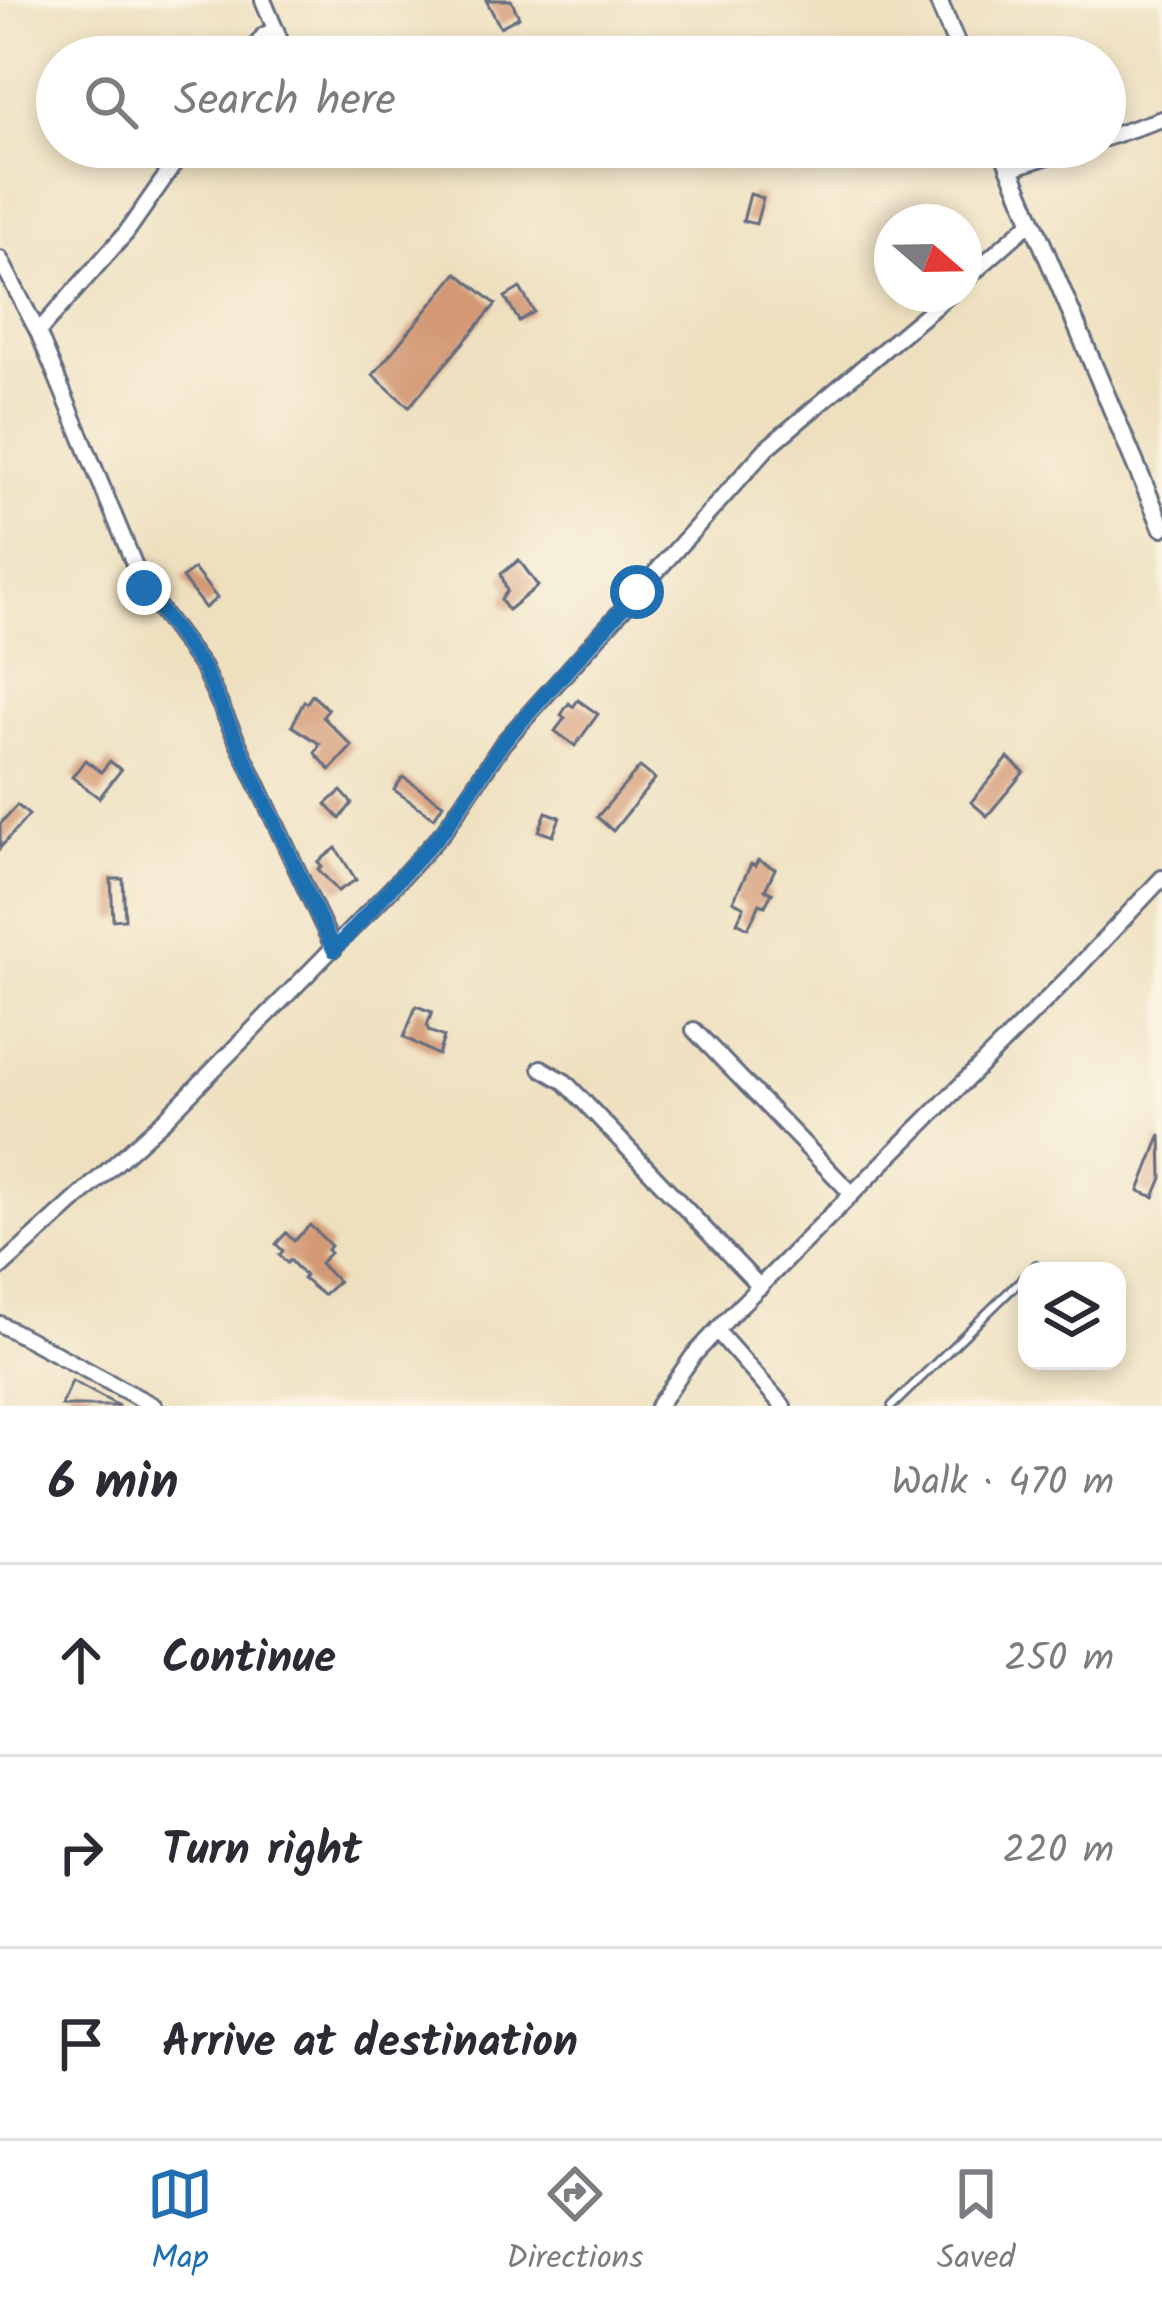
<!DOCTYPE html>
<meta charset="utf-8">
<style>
:root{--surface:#fff;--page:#f7f7f7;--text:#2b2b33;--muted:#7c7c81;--line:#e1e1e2;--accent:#1f6fb2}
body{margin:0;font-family:Kalam,sans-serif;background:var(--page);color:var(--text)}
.controls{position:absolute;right:36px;bottom:36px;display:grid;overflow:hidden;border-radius:24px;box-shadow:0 6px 18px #0003}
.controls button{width:108px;height:108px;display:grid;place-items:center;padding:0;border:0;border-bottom:3px solid var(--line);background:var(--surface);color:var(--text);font:60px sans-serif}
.compass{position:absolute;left:874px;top:204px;width:108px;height:108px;border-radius:50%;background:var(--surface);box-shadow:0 6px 18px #0003;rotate:110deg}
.stop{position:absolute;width:36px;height:36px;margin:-27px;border:9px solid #1f6fb2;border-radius:50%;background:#fff}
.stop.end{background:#1f6fb2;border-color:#fff;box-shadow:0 3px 12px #0008}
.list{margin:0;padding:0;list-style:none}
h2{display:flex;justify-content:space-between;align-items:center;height:156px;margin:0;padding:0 48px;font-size:51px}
h2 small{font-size:39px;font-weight:400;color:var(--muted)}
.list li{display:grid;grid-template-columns:78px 1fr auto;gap:36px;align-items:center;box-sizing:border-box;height:192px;padding:0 48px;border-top:3px solid var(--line)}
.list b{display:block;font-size:45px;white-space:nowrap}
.list em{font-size:39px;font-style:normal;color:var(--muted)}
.icon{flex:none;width:66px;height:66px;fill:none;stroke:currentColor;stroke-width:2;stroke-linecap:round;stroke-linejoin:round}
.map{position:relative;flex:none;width:1162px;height:1406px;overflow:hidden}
.search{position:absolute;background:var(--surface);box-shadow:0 6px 18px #0003;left:36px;right:36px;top:36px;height:132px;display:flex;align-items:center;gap:30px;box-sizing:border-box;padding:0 42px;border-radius:66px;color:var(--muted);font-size:45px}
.sheet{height:732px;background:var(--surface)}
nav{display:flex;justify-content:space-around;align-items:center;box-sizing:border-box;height:168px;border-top:3px solid var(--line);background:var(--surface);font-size:33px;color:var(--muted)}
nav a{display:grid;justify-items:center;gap:6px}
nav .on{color:var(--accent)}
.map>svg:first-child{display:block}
.building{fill:#d39975}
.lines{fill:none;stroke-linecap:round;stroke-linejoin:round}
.service-casing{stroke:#656d80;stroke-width:12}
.minor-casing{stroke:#656d80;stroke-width:20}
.tertiary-casing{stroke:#656d80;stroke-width:22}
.service{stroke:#fff;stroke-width:6}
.minor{stroke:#fff;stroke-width:14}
.tertiary{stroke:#fff;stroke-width:16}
.route{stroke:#1f6fb2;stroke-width:15}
</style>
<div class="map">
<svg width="1162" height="1406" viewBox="0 0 1162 1406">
<rect width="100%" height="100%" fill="#fcf5e5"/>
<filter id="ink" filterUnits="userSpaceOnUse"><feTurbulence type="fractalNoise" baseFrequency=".00833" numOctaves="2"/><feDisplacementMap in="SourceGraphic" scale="24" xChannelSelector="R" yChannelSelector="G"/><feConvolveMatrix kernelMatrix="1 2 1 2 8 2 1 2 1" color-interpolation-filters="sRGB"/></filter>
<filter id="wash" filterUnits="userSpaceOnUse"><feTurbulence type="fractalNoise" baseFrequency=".004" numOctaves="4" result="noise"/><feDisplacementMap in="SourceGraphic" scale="48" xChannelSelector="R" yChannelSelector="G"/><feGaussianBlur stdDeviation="2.7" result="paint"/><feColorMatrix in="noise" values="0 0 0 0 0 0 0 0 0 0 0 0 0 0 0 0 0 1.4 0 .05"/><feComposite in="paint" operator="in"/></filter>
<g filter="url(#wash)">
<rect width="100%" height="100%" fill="#eee0bf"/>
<g id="blocks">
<!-- building -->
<g class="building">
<path d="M486,0h25l8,17 -19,10z"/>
<path d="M762,39l23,6 -1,12h-24z"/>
<path d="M750,194l13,4 -7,26 -13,-3z"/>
<path d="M457,273l39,31 -87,103 -36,-32z"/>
<path d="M520,288l14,24 -15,9 -14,-24z"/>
<path d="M519,560l19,26 -30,24 -7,-10 6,-9 -6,-17z"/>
<path d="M194,569l23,29 -12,10 -23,-30z"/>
<path d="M312,695l16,14 -5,8 29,29 -22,24 -15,-17 5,-9 -28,-18 12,-25 3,2z"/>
<path d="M578,700l20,14 -23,32 -20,-15 10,-13 -4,-3 8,-12 4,4z"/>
<path d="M1008,758l16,14 -37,44 -16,-14z"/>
<path d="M85,760l16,12 9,-11 11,9 -22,28 -27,-21z"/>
<path d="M640,767l15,12 -42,52 -16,-14z"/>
<path d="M403,777l40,27 -9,14 -40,-28z"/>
<path d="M341,791l11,12 -12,16 -14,-15z"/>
<path d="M17,805l12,10 -29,33v-24z"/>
<path d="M546,812l14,5 -7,19 -14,-5z"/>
<path d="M336,848l20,32 -18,11 -20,-22 4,-3 -4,-4z"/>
<path d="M758,860l17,9 -10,21 7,3 -7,13 -5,-2 -12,24 -11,-6 7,-15 -11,-6 18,-37 4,2z"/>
<path d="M111,879h12l2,40 -12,1z"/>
<path d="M416,1006l16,6 -5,14 2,5 15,6 -6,18 -34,-18z"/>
<path d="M1161,1134l1,44 -8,19 -15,-6z"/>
<path d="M310,1225l21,21 -4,4 3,3 -10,10 18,19 -15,13 -20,-16 2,-3 -15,-16 -3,3 -8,-8 4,-4 -7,-7 10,-11 8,8z"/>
<path d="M72,1381l47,25h-58z"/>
</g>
</g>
</g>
<g filter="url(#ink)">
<use href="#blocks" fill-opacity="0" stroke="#656d80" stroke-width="3"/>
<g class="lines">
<!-- service casing -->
<g class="service-casing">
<g id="service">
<path d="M1031,1271l5,-6"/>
<path d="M892,1406l135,-132"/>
</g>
</g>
<!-- minor casing -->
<g class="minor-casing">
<g id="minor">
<path d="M263,0l24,57"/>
<path d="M248,57l16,-22 12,-5"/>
<path d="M1105,138l57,-19"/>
<path d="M1009,169l67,-22"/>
<path d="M0,259l38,73 106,256 59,80 131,281"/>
<path d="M964,281l68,-60"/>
<path d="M38,332l88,-99 60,-86"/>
<path d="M694,1030l157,163"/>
<path d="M541,1068l24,14 195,205"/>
<path d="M0,1268l166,-150 225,-229 53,-58 59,-88 264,-295 183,-154"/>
<path d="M0,1324l154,82"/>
<path d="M717,1331l66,75"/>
<path d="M658,1406l35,-50 39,-42 337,-337 93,-99"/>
</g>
</g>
<!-- tertiary casing -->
<g class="tertiary-casing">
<g id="tertiary">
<path d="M938,0l24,57"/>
<path d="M1001,147l161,380"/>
</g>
</g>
<!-- service -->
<use href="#service" class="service"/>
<!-- minor -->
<use href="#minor" class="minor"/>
<!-- tertiary -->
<use href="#tertiary" class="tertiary"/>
</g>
</g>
<g class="lines" filter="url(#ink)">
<!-- route -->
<path class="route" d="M144,588l59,80 131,282 110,-120 59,-88 134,-150"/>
</g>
</svg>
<div class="controls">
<button><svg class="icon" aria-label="layers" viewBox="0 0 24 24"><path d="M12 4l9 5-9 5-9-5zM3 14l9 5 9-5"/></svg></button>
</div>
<svg class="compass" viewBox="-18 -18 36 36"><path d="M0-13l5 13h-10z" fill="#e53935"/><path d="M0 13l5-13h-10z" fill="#7c7c81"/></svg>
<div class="stop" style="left:637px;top:592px"></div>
<div class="stop end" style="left:144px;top:588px"></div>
<div class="search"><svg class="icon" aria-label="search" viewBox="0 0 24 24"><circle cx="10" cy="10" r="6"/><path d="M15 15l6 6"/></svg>Search here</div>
</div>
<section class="sheet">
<h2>6 min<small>Walk · 470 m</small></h2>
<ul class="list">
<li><svg class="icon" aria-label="ahead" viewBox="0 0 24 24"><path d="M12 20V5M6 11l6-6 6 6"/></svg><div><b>Continue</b></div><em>250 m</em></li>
<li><svg class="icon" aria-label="right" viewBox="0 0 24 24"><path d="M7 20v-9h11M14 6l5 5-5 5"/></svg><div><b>Turn right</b></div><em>220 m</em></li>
<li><svg class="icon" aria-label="arrive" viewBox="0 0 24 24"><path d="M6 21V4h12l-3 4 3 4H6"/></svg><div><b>Arrive at destination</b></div></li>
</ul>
</section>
<nav>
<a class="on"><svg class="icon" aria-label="map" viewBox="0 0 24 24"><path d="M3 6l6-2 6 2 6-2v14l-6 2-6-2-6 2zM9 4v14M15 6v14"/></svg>Map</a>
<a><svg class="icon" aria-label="directions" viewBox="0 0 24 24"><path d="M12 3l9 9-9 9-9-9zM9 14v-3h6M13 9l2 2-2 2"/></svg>Directions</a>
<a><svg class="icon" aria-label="saved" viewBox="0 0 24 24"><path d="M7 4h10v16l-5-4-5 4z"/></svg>Saved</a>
</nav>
